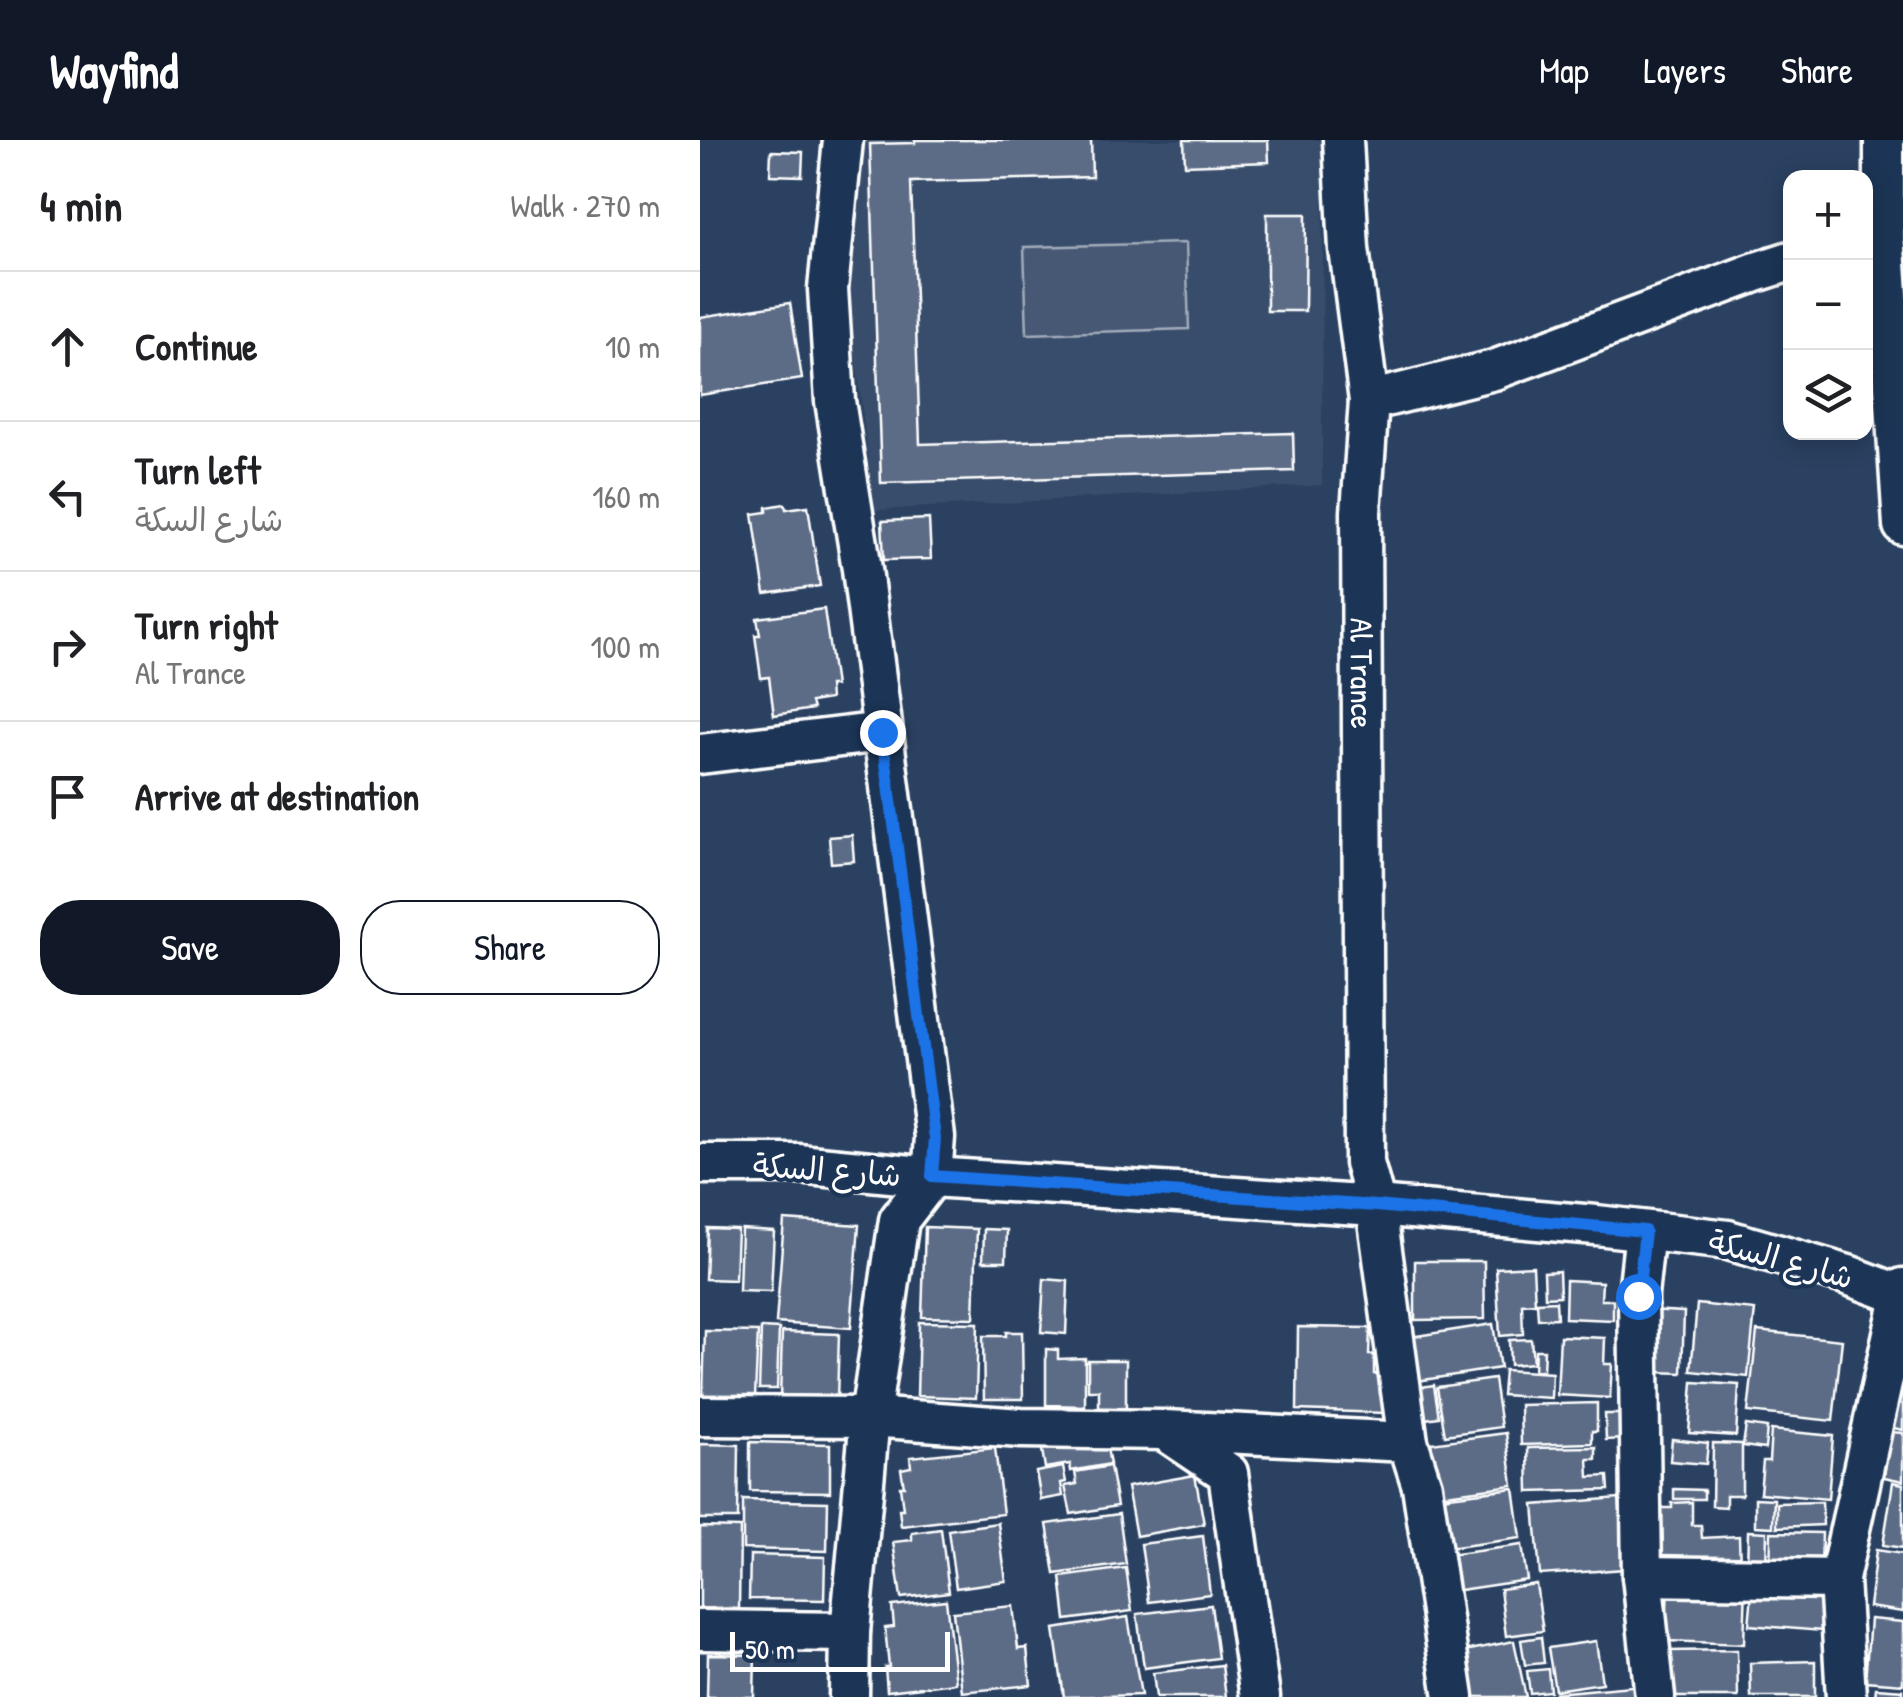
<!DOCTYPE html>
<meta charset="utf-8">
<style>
:root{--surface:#fff;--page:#f6f6f6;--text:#202124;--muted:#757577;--line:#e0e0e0;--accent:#111827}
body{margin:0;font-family:"Patrick Hand","Playpen Sans Arabic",sans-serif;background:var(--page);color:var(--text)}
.controls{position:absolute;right:30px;top:30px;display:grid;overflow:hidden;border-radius:20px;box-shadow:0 5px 25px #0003}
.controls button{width:90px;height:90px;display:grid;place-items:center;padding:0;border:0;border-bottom:2px solid var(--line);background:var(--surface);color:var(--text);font:50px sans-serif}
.scale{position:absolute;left:30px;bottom:25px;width:220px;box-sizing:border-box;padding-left:10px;border:5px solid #fff;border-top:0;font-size:28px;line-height:35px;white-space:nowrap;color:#fff;-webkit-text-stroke:8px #1d3557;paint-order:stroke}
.stop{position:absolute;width:30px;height:30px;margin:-22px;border:8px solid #1a73e8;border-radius:50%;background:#fff}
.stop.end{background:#1a73e8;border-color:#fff;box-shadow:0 2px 10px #0008}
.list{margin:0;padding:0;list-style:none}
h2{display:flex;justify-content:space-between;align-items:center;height:130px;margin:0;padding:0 40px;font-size:42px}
h2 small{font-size:32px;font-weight:400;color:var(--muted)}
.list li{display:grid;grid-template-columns:65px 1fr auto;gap:30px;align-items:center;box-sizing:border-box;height:150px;padding:0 40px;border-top:2px solid var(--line)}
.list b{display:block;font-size:38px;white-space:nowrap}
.list p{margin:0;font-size:32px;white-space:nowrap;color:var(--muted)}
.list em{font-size:32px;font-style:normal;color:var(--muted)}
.actions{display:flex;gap:20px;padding:30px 40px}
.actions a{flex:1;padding:22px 0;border:2px solid var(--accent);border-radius:40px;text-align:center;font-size:35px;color:var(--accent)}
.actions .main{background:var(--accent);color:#fff}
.icon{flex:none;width:55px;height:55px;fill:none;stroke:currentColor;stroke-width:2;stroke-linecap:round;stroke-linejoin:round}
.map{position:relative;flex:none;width:1203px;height:1557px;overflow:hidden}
header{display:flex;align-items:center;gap:60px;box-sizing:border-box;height:140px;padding:0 50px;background:var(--accent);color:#fff}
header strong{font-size:48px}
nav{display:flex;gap:55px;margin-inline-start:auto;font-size:35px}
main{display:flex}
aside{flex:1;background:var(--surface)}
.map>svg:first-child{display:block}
.built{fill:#394e6c}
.green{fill:#465975;stroke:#a2acba;stroke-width:2.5}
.building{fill:#5b6c86;stroke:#fff;stroke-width:2.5}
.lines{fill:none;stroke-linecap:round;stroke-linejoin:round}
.minor-casing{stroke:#fff;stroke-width:45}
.minor{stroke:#1d3557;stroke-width:38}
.route{stroke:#1a73e8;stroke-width:12}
.labels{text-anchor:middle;stroke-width:8;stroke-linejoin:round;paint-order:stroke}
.street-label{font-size:32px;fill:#fff;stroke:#1d3557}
</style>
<header>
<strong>Wayfind</strong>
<nav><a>Map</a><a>Layers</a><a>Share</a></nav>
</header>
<main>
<aside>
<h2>4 min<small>Walk · 270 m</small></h2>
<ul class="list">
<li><svg class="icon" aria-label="ahead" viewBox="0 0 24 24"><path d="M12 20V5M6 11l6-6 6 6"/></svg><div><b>Continue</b></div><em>10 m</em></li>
<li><svg class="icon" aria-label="left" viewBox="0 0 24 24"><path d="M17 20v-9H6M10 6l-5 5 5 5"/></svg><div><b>Turn left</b><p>شارع السكة</p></div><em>160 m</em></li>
<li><svg class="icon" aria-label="right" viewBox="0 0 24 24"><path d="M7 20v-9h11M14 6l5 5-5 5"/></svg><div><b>Turn right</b><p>Al Trance</p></div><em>100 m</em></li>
<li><svg class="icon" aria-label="arrive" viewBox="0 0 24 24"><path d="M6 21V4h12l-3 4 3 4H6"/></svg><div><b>Arrive at destination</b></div></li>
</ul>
<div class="actions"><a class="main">Save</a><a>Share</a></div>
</aside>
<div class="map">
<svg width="1203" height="1557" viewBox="0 0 1203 1557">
<rect width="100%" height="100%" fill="#2a4161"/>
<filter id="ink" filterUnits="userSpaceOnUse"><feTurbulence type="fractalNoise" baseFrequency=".01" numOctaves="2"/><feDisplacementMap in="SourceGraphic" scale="20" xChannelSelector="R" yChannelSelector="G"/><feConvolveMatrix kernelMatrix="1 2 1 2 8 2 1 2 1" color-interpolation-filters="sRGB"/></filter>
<g filter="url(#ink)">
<!-- built -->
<path class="built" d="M163,0h460l-1,345 -447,25 -29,-228z"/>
<!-- green -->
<path class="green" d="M486,103l3,86 -162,5 -3,-87z"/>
<!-- building -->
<g class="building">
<path d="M215,0h176l1,37 -181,5 9,262 373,-11 1,38 -413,12 -11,-339 45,-1z"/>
<path d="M484,0h84l1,22 -84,3z"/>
<path d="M71,11l32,1 -1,24 -32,-1z"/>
<path d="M567,74h39l-1,97h-38z"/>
<path d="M90,163l12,76 -102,16v-78z"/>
<path d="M85,364l1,5 22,-3 12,80 -55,8 -12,-80 14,-2v-5z"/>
<path d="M229,379l2,40 -47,1 -2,-39z"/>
<path d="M124,469l11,77h-6l1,13 -19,3 2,7 -39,6 -5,-38 -8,1 -6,-43h5l-3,-17z"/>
<path d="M152,695l2,26 -23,2 -2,-26z"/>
<path d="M84,1080l75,5 -8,103 -75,-5z"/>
<path d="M225,1087l52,2 -3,89 -52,-1z"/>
<path d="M7,1088l30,1 -2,51 -30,-1z"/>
<path d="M41,1089l33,2 -3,61 -32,-1z"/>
<path d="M284,1089l23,1 -1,31h-23z"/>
<path d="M715,1121h69l1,58 -70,1z"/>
<path d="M833,1126l2,37 -13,1 1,30 -23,2 -4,-68z"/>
<path d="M859,1131l1,25 -15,1 -1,-25z"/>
<path d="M344,1139l24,2 -2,53 -25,-2z"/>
<path d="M866,1140l36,2 -1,18h12v20l-48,-2z"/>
<path d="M856,1161l1,17 -19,1 -1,-17z"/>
<path d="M997,1164l58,6 -7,67 -57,-6z"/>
<path d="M930,1169l54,3 -2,61 -55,-2z"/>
<path d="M219,1182l59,1 -2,75 -59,-2z"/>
<path d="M793,1184l7,44 -83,13 -7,-44z"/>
<path d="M598,1187l72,1 -1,27h5v19h6v20l5,-1 -1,20 -87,-3z"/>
<path d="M61,1188l18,1 -2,60h-18z"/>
<path d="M5,1191l53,1 -3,65 -52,-2z"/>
<path d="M1057,1191l85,9 -9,81 -85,-9z"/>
<path d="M82,1192l57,2 -2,67 -57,-2z"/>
<path d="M306,1192h16l1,67h-39l-1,-63h23z"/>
<path d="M860,1196l45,2 -1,26h8l-2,34 -53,-3z"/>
<path d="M831,1199l2,24 -23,2 -1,-25z"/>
<path d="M346,1209l12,1v9l27,-1v48l-39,-1z"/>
<path d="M835,1210h9l-1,21 -9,-1z"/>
<path d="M388,1220h38v48h-27v-18h-11z"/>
<path d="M804,1230l48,3 -1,25 -49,-3z"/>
<path d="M1203,1232v58l-15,-3z"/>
<path d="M794,1239l7,48 -56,8 -8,-48z"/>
<path d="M993,1242l46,3 -3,51 -47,-3z"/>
<path d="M734,1245l5,32 -20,3 -4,-32z"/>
<path d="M897,1263v28h-5v12l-71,2 -1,-40z"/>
<path d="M905,1274h17l1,25 -17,1z"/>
<path d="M1046,1285l21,3 -2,21 -22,-3z"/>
<path d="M1071,1290l62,6 -5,63 -68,-6 3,-32h6z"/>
<path d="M1190,1292l13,1v48l-19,-4z"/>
<path d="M806,1293l7,52 -75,10 -7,-52z"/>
<path d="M405,1297l5,27 -39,7 -1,-7 -25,4 -5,-30z"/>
<path d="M972,1299l36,4 -2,21 -36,-3z"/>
<path d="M50,1302l80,2v48l-80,-1z"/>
<path d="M1013,1303l29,1v51h-16v12l-14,-1z"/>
<path d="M0,1304l39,1 -1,74h-38z"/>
<path d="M896,1307v12h-8l1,18 19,-1 1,14 -80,2 -1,-44z"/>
<path d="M295,1308l8,66 -102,12 -2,-17h4l-3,-23h4l-3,-17 10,-2 -1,-10z"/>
<path d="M410,1326l7,40 -46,8 -6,-28 12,-2 -2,-12z"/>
<path d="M363,1327l3,15 -5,1 2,13 -22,4 -5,-28z"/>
<path d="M495,1335l9,49 -68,12 -9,-49z"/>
<path d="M1193,1342l10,2v64l-20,-3z"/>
<path d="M814,1348l7,50 -73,10 -7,-51z"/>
<path d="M974,1349l30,1v9h-30z"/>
<path d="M919,1358l6,71 -85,6 -6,-70z"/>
<path d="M1055,1358l19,1 -1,28 -18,-1z"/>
<path d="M43,1360l85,2 -1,49 -84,-2z"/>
<path d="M992,1362v23h9l1,13 37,-2 1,32 -90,-8 -2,-52h24v-5z"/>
<path d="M1122,1362l1,23 -46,2v-24z"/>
<path d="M419,1374l7,50 -71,10 -8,-50z"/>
<path d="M298,1383l8,58 -50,7 -8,-58z"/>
<path d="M0,1387l40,1 -1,81 -39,-1z"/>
<path d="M241,1389l8,63 -48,6 -8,-56 19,-2v-7z"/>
<path d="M1048,1391l19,1 -1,37h-19z"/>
<path d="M1071,1392l51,1 -1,40 -51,-1z"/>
<path d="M503,1396l7,58 -61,8 -8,-58z"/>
<path d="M822,1405l5,35 -74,11 -5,-36z"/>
<path d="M1176,1410l27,4v58l-34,-5z"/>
<path d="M50,1415l75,2 -1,43 -75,-1z"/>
<path d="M426,1428l6,43 -66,9 -5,-43z"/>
<path d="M968,1442l78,3 -2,59 -78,-3z"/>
<path d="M1053,1443l72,6 -3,42 -73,-6z"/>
<path d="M836,1444l7,47 -37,5 -6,-47z"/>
<path d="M246,1460l10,83 -69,8 -2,-24h4l-4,-39 9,-1 -2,-21z"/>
<path d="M511,1465l7,53 -74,10 -7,-54z"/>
<path d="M313,1466l5,43 9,-1 4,37 -69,7 -9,-80z"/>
<path d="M428,1477l13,78 -77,2 -10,-68z"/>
<path d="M1170,1479l33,3v62l-38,-3z"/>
<path d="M841,1497l3,26 -19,2 -4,-25z"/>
<path d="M814,1501l12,56h-56l-10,-45z"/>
<path d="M896,1501l6,42 -47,7 -7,-42z"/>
<path d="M1037,1510l1,47h-70l-1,-46z"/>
<path d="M8,1514l47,1 -1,42h-47z"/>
<path d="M1115,1521v36h-64l-1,-34z"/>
<path d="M522,1525l4,32h-70l-3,-24z"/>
<path d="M848,1529l2,22 -20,2 -3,-22z"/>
<path d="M942,1545l1,12h-88v-4z"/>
<path d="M1176,1548l27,2v7h-28z"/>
</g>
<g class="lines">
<!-- minor casing -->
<g class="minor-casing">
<g id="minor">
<path d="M143,0l-15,149 7,112 27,168 73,568 -3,40 -33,43 -29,197 -20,215 -1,65"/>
<path id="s1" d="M643,0l6,109 20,152 -8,111 3,651 12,43 32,236 14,44 32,211"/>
<path d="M1184,0v92l19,293"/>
<path d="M669,261l125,-31 262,-98 34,-11"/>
<path d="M0,614l182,-22"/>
<path d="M0,1024h98l134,13 444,29 220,19 132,15 120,35 55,21"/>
<path d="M945,1091l-7,64 4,281 13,121"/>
<path d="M0,1276l170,1 151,11 143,2 244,12"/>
<path d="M467,1292l61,41 32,224"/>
<path d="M942,1436l197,3"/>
<path d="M0,1490l150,2"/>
<path d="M1146,1557l-7,-118 64,-291"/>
</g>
</g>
<!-- minor -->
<use href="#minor" class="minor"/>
</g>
</g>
<g class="lines" filter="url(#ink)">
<!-- route -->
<path class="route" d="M182,592l53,406 -3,38 444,30 269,25 -7,65"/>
</g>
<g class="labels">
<!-- street labels -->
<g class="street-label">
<text dy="11" stroke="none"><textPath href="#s1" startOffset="535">Al Trance</textPath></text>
<text transform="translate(127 1030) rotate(4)" y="11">شارع السكة</text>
<text transform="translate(1081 1119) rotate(15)" y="11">شارع السكة</text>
</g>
</g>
</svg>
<div class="controls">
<button>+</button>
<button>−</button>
<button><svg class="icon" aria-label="layers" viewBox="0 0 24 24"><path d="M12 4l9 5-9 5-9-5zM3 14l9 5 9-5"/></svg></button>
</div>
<div class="scale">50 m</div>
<div class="stop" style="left:938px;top:1156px"></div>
<div class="stop end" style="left:182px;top:592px"></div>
</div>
</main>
